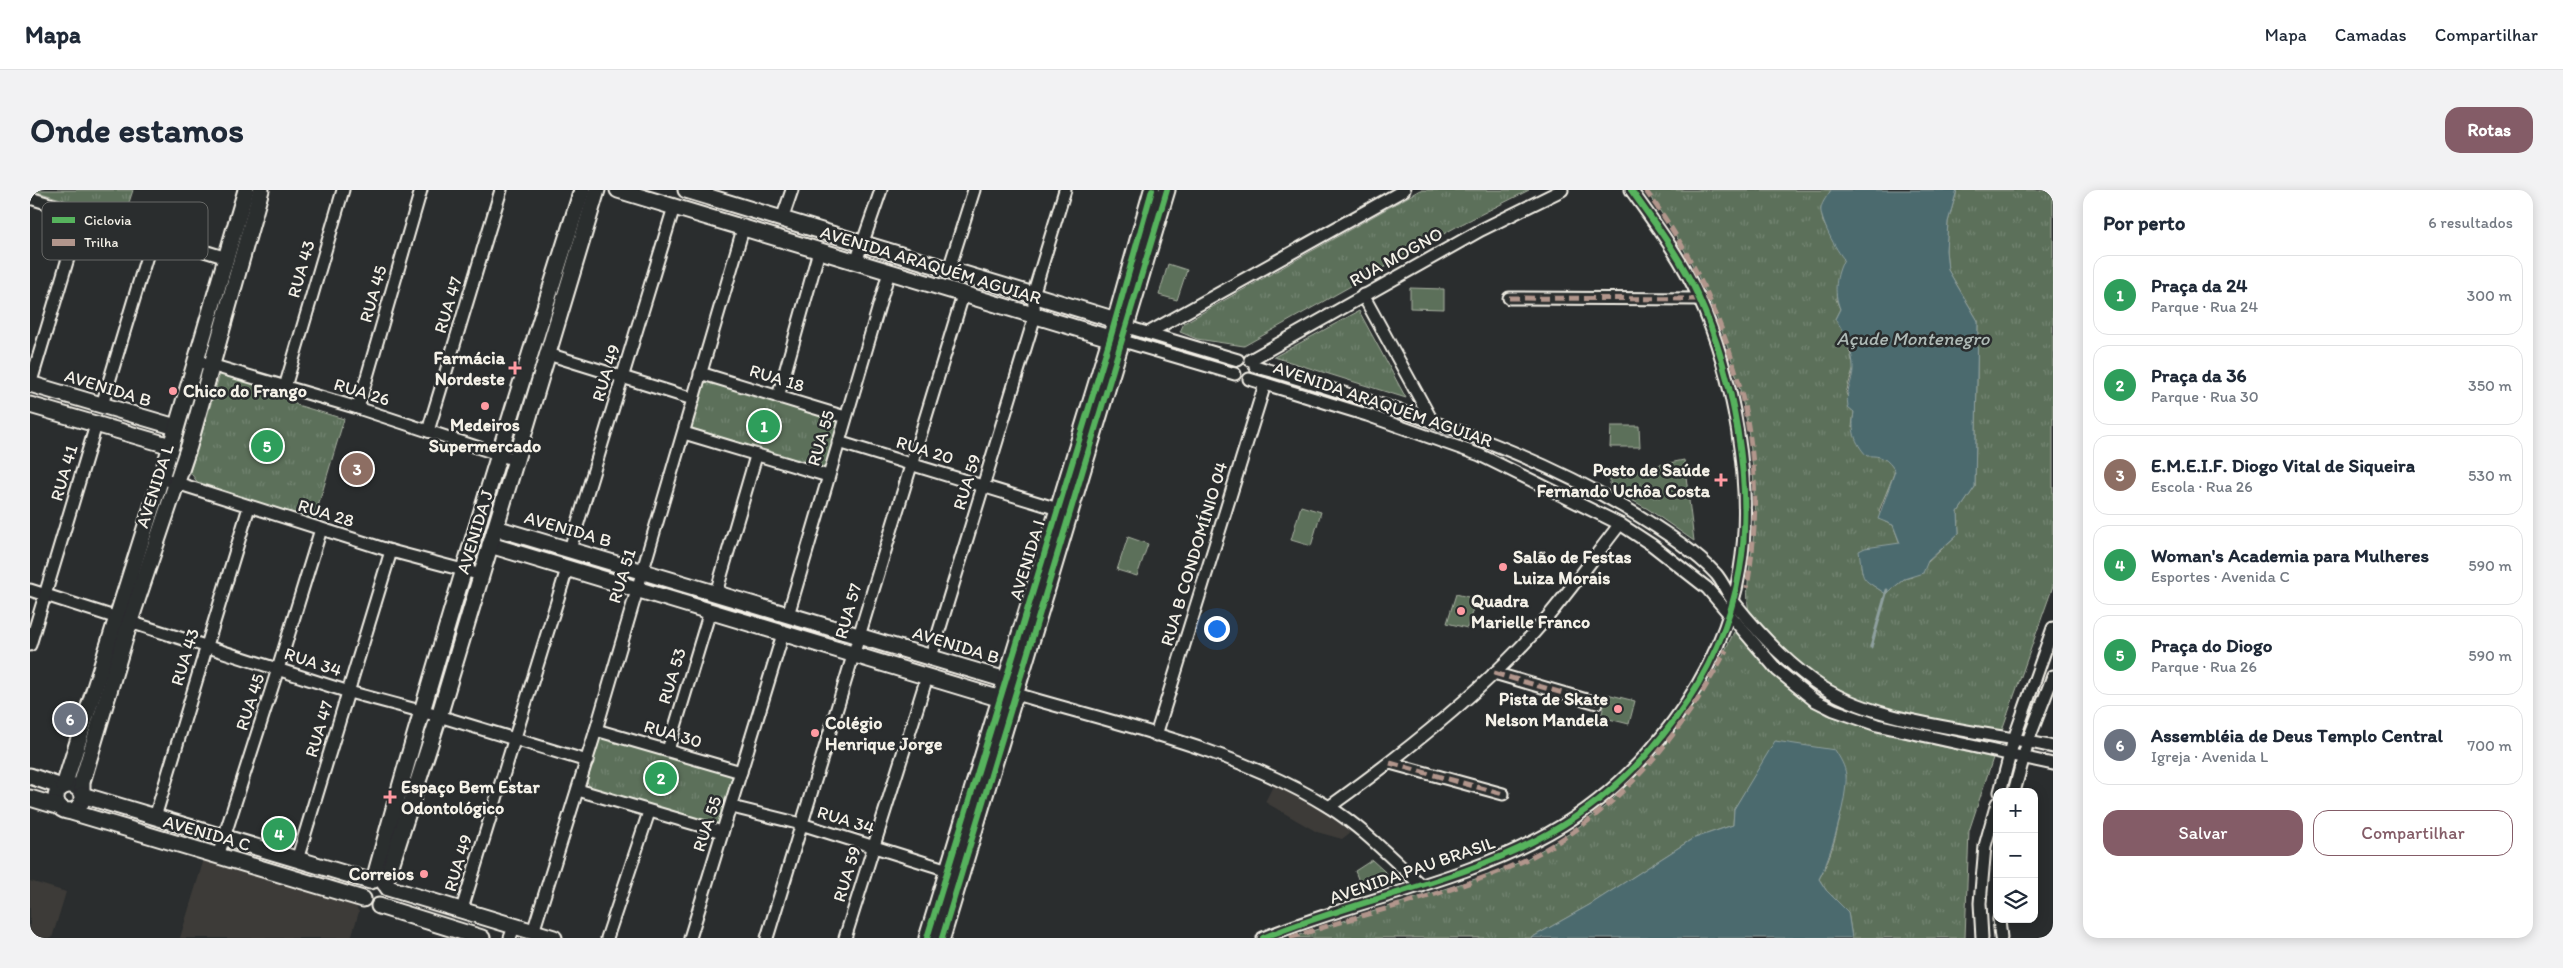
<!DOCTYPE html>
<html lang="pt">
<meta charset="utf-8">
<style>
:root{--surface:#fff;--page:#f2f2f3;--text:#1f2937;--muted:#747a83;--line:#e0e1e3;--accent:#845c67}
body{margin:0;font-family:Itim,sans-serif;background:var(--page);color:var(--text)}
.controls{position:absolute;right:15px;bottom:15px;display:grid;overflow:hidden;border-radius:10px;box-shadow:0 2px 12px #0003}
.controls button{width:45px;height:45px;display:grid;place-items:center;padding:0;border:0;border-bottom:1px solid var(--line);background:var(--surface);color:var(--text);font:25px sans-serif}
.you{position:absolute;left:1186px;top:438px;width:18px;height:18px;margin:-12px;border:4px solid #fff;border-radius:50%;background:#1a73e8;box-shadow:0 0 0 8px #1a73e833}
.badge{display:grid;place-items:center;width:32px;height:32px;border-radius:50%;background:var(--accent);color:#fff;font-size:16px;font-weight:700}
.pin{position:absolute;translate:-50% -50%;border:2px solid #fff;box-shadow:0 1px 5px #0006}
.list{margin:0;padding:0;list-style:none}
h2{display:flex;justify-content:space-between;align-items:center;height:65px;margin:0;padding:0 20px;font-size:21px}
h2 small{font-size:16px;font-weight:400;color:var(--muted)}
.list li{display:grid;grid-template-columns:32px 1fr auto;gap:15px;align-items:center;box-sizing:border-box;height:80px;margin:0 10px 10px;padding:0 10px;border:1px solid var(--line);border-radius:15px}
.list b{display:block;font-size:19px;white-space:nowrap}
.list p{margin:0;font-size:16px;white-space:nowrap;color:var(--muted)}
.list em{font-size:16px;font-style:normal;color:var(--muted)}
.actions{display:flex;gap:10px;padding:15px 20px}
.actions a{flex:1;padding:11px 0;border:1px solid var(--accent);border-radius:15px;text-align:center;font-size:18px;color:var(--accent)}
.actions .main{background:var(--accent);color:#fff}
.icon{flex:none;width:28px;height:28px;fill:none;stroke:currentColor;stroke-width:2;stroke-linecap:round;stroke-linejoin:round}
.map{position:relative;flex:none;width:2023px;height:748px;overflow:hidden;border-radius:15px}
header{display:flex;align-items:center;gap:30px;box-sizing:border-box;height:70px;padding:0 25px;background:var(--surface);border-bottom:1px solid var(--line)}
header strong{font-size:24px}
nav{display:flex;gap:28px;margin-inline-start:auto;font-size:18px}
.intro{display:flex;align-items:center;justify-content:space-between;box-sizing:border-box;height:120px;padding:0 30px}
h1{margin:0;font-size:35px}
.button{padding:12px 22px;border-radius:15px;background:var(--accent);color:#fff;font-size:18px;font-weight:700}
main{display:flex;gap:30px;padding:0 30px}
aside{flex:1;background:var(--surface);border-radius:15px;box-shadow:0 2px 12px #0003}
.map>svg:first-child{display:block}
.built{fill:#3d3b38}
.grass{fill:url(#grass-tufts);stroke:#a8b0a1}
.garden{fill:#5c705a;stroke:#a8b0a1}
.water{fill:#4b6a6e;stroke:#8fa09f}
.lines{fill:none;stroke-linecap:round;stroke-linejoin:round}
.stream{stroke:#8fa09f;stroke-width:3}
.street-casing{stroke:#f4f1e8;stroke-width:15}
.secondary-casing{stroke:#f4f1e8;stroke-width:19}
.street{stroke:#2a2d2e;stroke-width:11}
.secondary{stroke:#2a2d2e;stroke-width:15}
.quiet{stroke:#b2968c;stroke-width:5;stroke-dasharray:10 5;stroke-linecap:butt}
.cycleway-casing{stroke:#2a2d2e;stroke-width:9}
.cycleway{stroke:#56b35d;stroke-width:6}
.poi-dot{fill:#ff9aa2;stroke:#2a2d2e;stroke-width:2}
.labels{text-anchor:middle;stroke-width:5;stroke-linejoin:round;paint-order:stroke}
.street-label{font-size:18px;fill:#f4f1e8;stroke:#2a2d2e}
.poi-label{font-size:18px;font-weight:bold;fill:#f4f1e8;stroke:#2a2d2e;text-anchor:start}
.water-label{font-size:19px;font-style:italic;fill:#b0bbb7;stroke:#2a2d2e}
.key{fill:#2a2d2e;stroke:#676866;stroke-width:1}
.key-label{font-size:14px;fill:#f4f1e8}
</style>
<header>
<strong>Mapa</strong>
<nav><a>Mapa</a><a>Camadas</a><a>Compartilhar</a></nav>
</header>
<div class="intro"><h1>Onde estamos</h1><a class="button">Rotas</a></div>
<main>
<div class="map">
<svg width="2023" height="748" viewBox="0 0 2023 748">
<defs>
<pattern id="grass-tufts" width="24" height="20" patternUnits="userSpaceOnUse" patternTransform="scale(1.25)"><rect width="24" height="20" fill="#5c705a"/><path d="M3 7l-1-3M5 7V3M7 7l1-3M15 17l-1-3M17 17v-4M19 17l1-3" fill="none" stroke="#748572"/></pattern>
</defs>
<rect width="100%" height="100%" fill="#2a2d2e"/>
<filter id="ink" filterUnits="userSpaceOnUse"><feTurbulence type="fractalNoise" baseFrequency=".02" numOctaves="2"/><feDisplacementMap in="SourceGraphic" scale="10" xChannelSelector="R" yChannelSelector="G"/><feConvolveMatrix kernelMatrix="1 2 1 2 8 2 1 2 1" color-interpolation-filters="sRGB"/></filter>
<g filter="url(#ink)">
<!-- built -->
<g class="built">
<path d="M1244,594l40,21 37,27 -9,7 -25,-7 -52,-30z"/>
<path d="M174,669l151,46 4,7 -8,26h-171z"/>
<path d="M0,691l36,11 -14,46h-22z"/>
</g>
<!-- grass -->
<g class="grass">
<path d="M1,0h102l-9,28z"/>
<path d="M1390,0h109l-73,37 -212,119 -47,-7 -17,-7 4,-9z"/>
<path d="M1615,0h186l-10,19 2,13 21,37 -8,40 4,10 -5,10 8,8 11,40 -8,26 8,19 -2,15 25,28 12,6 6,10 -16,40 6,11 8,3 7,19 -15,2 -24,18c1,18 11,20 25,30l18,-15 8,-2 47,-44 -1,-21 17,-25 3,-166 -30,-51 -2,-20 2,-28 9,-32h96v396l-51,144c-57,-5 -148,-20 -194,-56 -21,-18 -40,-41 -59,-60 -5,-29 4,-58 5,-87 1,-13 0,-26 0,-38 -4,-107 -45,-214 -109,-299z"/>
<path d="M1329,121l47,87 -132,-41z"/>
<path d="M190,184l70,20 7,11 47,14 -30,101 -116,-37 -8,-11z"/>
<path d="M679,190l126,38 4,7 -13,42 -9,5 -123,-37 -4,-8 12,-42z"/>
<path d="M1654,270l10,81 -46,-32 -38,-21v-17l30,-2z"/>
<path d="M1704,442h6l29,40 58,43 63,20 103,23 -24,73 -4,107h-113l-4,-26 -22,-22 -7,-11c17,-30 23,-70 27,-104l-70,-34 -42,68 -1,16 -41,14 -101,65 -60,34h-241l198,-63 35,-14 49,-29 36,-28 52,-52 51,-73z"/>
<path d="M575,543l127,37 3,7 -12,45 -10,3 -123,-37 -4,-9 13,-41z"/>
</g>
<!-- garden -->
<g class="garden">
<path d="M1138,74l19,6 -10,30 -18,-5z"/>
<path d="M1380,98l34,1v20l-34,-1z"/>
<path d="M1581,236h28l1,21h-30z"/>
<path d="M1271,316l20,6 -10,34 -20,-6z"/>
<path d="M1098,347l20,7 -11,32 -20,-6z"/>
<path d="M1426,404l20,5 -9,29 -20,-5z"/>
<path d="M1577,504l28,7 -6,23 -28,-7z"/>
<path d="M1342,670l22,20 -32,9 -7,-18z"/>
</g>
<!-- water -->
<g class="water">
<path d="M1801,0h126l-9,32 -2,28 2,20 30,51 -3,166 -17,25 1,21 -31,28 -5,12 -19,6 -18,15c-27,-18 -22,-10 -27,-43l6,-3 35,-5 -7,-18 -15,-6 17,-48c-7,-12 -14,-16 -28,-15 -13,-14 -16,-26 -13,-44l-6,-5c-3,-19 5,-23 5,-39 1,-13 -10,-40 -18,-49l5,-10c-7,-18 -4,-34 4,-50 -7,-7 -25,-41 -23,-51 1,-6 7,-13 10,-18z"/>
<path d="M1745,551l60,9c5,8 10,16 11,25 2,22 -16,84 -27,104l7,11 22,22 4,26h-321l60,-34 101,-65 41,-14 1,-16z"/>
</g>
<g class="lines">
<!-- stream -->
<path class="stream" d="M1841,457l16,-57"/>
<!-- street casing -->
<g class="street-casing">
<g id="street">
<path d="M0,8l197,60"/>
<path d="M752,29l10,-29"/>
<path d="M826,72l25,-72"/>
<path d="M919,79l25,-79"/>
<path d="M1333,105l68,124"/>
<path d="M1479,108l191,1"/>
<path d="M1097,137l111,33"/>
<path d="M1118,143l256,-143"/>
<path d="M1093,151l112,33"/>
<path d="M518,164l145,45"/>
<path d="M1220,170l231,-130 81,-40"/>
<path d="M167,171l161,47 158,52"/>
<path d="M1225,176c126,38 255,74 369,141 29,17 69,42 92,67 7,8 11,19 17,27 22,28 51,59 80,80 62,45 167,48 240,66"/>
<path d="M670,183l145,44"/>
<path d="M1219,189l118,36 113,40 140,69 32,21 55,43 70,82 37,30 20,10 43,15 176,39"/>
<path d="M0,195l51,-170"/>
<path d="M255,197l58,-197"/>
<path d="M748,207l41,-146"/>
<path d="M72,215l51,-169"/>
<path d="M328,218l63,-218"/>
<path d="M398,241l73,-241"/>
<path d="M654,243l144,43"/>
<path d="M808,252l220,67"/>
<path d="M131,288l230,73 91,24"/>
<path d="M540,359l104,-342"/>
<path d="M0,400l319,102 90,24 148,45"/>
<path d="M686,403l40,-137"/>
<path d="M758,425l101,-343"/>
<path d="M0,455l66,-220"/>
<path d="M901,467l104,-341 -2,-21 32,-105"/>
<path d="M1464,483l103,30"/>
<path d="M986,504c105,31 219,55 313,113 34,21 63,52 93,79"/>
<path d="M566,540l145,42"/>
<path d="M1126,545l109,-351"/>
<path d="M638,560l42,-139"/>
<path d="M1360,573l113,31"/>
<path d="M548,600l144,42"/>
<path d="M1970,602l14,-53 39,-111"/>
<path d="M1984,602l14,-51 25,-65"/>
<path d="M702,617l69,17 147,46"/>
<path d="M1299,617c63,-45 124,-92 179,-147 42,-41 76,-90 112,-136"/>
<path d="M125,627l94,-310"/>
<path d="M188,666l60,-187 43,-140"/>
<path d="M267,670l94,-309"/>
<path d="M432,719l105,-340"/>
<path d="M1969,729l2,19"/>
<path d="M503,742l63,-202 147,-501"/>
<path d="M480,748l4,-11"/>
<path d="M577,748l42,-126"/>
<path d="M660,748l93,-304"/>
<path d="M737,748l196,-643"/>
<path d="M815,748l82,-261"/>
<path d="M1233,748c94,-39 197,-55 286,-105 94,-52 174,-158 191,-264 14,-83 -7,-197 -42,-273 -17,-38 -42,-71 -67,-106"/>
<path d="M1952,748l-2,-35 5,-57 12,-43"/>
</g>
</g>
<!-- secondary casing -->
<g class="secondary-casing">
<g id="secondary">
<path d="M588,0l501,151"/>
<path d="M656,0l430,130 8,5"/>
<path d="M0,194l146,43"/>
<path d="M0,215l141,41"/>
<path d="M460,355l511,154 15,-5 -10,-14 -510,-152"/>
<path d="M0,586l32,11"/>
<circle cx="39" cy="608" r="13"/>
<path d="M34,596l107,-340 75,-256"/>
<path d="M52,603v-11l48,-161 59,-175 72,-256"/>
<path d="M52,605l288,86"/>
<path d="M0,608l30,9"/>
<path d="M38,621l295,88"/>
<path d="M344,690c64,-232 135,-461 208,-690"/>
<path d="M355,694l54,-168 158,-526"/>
<path d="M358,698l166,50"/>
<path d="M349,716l103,32"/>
<path d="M897,748l183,-599 42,-149"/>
<path d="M912,748l225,-748"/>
</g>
</g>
<!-- street -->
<use href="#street" class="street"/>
<!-- secondary -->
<use href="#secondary" class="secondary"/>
<!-- quiet -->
<g class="quiet">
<path d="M1615,0c71,94 116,219 109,337 -1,21 -4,41 -7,61"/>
<path d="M1479,108l191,1"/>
<path d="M1464,483l103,30"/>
<path d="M1360,573l113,31"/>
<path d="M1260,748c76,-26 160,-43 233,-77 90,-43 158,-124 203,-211"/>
</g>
<!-- cycleway casing -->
<g class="cycleway-casing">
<g id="cycleway">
<path d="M897,748l183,-599 42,-149"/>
<path d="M912,748l225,-748"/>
<path d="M1233,748c94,-39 197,-55 286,-105 94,-52 174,-158 191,-264 14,-83 -7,-197 -42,-273 -17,-38 -42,-71 -67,-106"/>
</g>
</g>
<!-- cycleway -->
<use href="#cycleway" class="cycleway"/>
</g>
</g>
<!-- markers -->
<g class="poi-dot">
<path d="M482.5 170.5h5v5h5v5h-5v5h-5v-5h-5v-5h5z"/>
<circle cx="143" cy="201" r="5"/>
<circle cx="455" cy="216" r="5"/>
<path d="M1688.5 282.5h5v5h5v5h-5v5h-5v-5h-5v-5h5z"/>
<circle cx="1473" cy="377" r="5"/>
<circle cx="1431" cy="421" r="5"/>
<circle cx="1588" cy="519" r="5"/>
<circle cx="785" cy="543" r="5"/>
<path d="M357.5 599.5h5v5h5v5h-5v5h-5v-5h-5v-5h5z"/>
<circle cx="394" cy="684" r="5"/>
</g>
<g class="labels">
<!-- street labels -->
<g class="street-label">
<text transform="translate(1366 67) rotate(-29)" y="6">RUA MOGNO</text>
<text transform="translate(901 75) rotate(17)" y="6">AVENIDA ARAQUÉM AGUIAR</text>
<text transform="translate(271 79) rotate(-74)" y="6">RUA 43</text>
<text transform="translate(343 104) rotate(-74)" y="6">RUA 45</text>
<text transform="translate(418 115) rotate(-73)" y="6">RUA 47</text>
<text transform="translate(576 183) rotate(-73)" y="6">RUA 49</text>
<text transform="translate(747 188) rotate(17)" y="6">RUA 18</text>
<text transform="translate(78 198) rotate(17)" y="6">AVENIDA B</text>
<text transform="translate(332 202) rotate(17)" y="6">RUA 26</text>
<text transform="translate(1353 214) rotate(19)" y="6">AVENIDA ARAQUÉM AGUIAR</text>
<text transform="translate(791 248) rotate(-74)" y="6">RUA 55</text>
<text transform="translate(895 260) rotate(17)" y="6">RUA 20</text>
<text transform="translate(34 283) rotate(-74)" y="6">RUA 41</text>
<text transform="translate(937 292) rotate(-73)" y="6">RUA 59</text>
<text transform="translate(125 296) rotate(-72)" y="6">AVENIDA L</text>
<text transform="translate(296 323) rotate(17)" y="6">RUA 28</text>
<text transform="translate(538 339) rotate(16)" y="6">AVENIDA B</text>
<text transform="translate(445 342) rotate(-73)" y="6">AVENIDA J</text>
<text transform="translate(1164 364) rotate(-73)" y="6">RUA B CONDOMÍNIO 04</text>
<text transform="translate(997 370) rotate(-73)" y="6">AVENIDA I</text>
<text transform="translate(592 386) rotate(-73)" y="6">RUA 51</text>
<text transform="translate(818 421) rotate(-74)" y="6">RUA 57</text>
<text transform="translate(926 455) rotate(17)" y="6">AVENIDA B</text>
<text transform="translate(155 467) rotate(-73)" y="6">RUA 43</text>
<text transform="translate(283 472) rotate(18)" y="6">RUA 34</text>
<text transform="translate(642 486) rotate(-73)" y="6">RUA 53</text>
<text transform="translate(220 512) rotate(-72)" y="6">RUA 45</text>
<text transform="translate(289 539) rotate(-73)" y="6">RUA 47</text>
<text transform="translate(643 544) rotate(16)" y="6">RUA 30</text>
<text transform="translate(816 630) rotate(17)" y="6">RUA 34</text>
<text transform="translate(677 634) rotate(-72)" y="6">RUA 55</text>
<text transform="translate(177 643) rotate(16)" y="6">AVENIDA C</text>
<text transform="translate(428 673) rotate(-73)" y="6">RUA 49</text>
<text transform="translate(1382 680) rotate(-19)" y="6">AVENIDA PAU BRASIL</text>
<text transform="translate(817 684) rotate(-73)" y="6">RUA 59</text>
</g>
<!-- poi labels -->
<g class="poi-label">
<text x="475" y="174" text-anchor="end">Farmácia<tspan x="475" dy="21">Nordeste</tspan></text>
<text x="153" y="207">Chico do Frango</text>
<text x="455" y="241" text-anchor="middle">Medeiros<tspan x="455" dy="21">Supermercado</tspan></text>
<text x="1680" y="286" text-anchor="end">Posto de Saúde<tspan x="1680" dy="21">Fernando Uchôa Costa</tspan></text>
<text x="1483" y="373">Salão de Festas<tspan x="1483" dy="21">Luiza Morais</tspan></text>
<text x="1441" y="417">Quadra<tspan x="1441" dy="21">Marielle Franco</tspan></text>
<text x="1578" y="515" text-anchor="end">Pista de Skate<tspan x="1578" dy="21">Nelson Mandela</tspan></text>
<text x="795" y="539">Colégio<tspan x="795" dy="21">Henrique Jorge</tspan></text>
<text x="371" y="603">Espaço Bem Estar<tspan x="371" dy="21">Odontológico</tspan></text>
<text x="384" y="690" text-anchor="end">Correios</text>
</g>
<!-- water labels -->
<g class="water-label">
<text x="1883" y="155">Açude Montenegro</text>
</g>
</g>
<!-- legend -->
<rect x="12" y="12" width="166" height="58" rx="8" class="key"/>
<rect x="22" y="27" width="23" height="6" fill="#56b35d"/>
<rect x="22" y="49" width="23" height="7" fill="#b2968c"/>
<g class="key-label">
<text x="54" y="35">Ciclovia</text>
<text x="54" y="57">Trilha</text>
</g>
</svg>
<div class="controls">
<button>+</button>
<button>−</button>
<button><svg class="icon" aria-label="layers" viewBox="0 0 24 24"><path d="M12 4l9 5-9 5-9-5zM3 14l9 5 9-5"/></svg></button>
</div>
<div class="you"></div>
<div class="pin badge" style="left:734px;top:236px;background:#2e9e5b">1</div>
<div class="pin badge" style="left:631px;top:588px;background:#2e9e5b">2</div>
<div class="pin badge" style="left:327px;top:279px;background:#8d6e63">3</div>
<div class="pin badge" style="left:249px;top:644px;background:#2e9e5b">4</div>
<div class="pin badge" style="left:237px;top:256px;background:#2e9e5b">5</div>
<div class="pin badge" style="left:40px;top:529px;background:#6b7280">6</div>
</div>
<aside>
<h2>Por perto<small>6 resultados</small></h2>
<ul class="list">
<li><span class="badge" style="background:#2e9e5b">1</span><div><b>Praça da 24</b><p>Parque · Rua 24</p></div><em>300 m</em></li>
<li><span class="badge" style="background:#2e9e5b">2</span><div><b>Praça da 36</b><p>Parque · Rua 30</p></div><em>350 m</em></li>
<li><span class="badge" style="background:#8d6e63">3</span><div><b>E.M.E.I.F. Diogo Vital de Siqueira</b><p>Escola · Rua 26</p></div><em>530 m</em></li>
<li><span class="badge" style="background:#2e9e5b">4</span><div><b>Woman's Academia para Mulheres</b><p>Esportes · Avenida C</p></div><em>590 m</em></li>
<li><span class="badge" style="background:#2e9e5b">5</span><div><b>Praça do Diogo</b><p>Parque · Rua 26</p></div><em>590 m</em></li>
<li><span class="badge" style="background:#6b7280">6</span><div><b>Assembléia de Deus Templo Central</b><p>Igreja · Avenida L</p></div><em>700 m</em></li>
</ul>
<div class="actions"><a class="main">Salvar</a><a>Compartilhar</a></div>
</aside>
</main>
